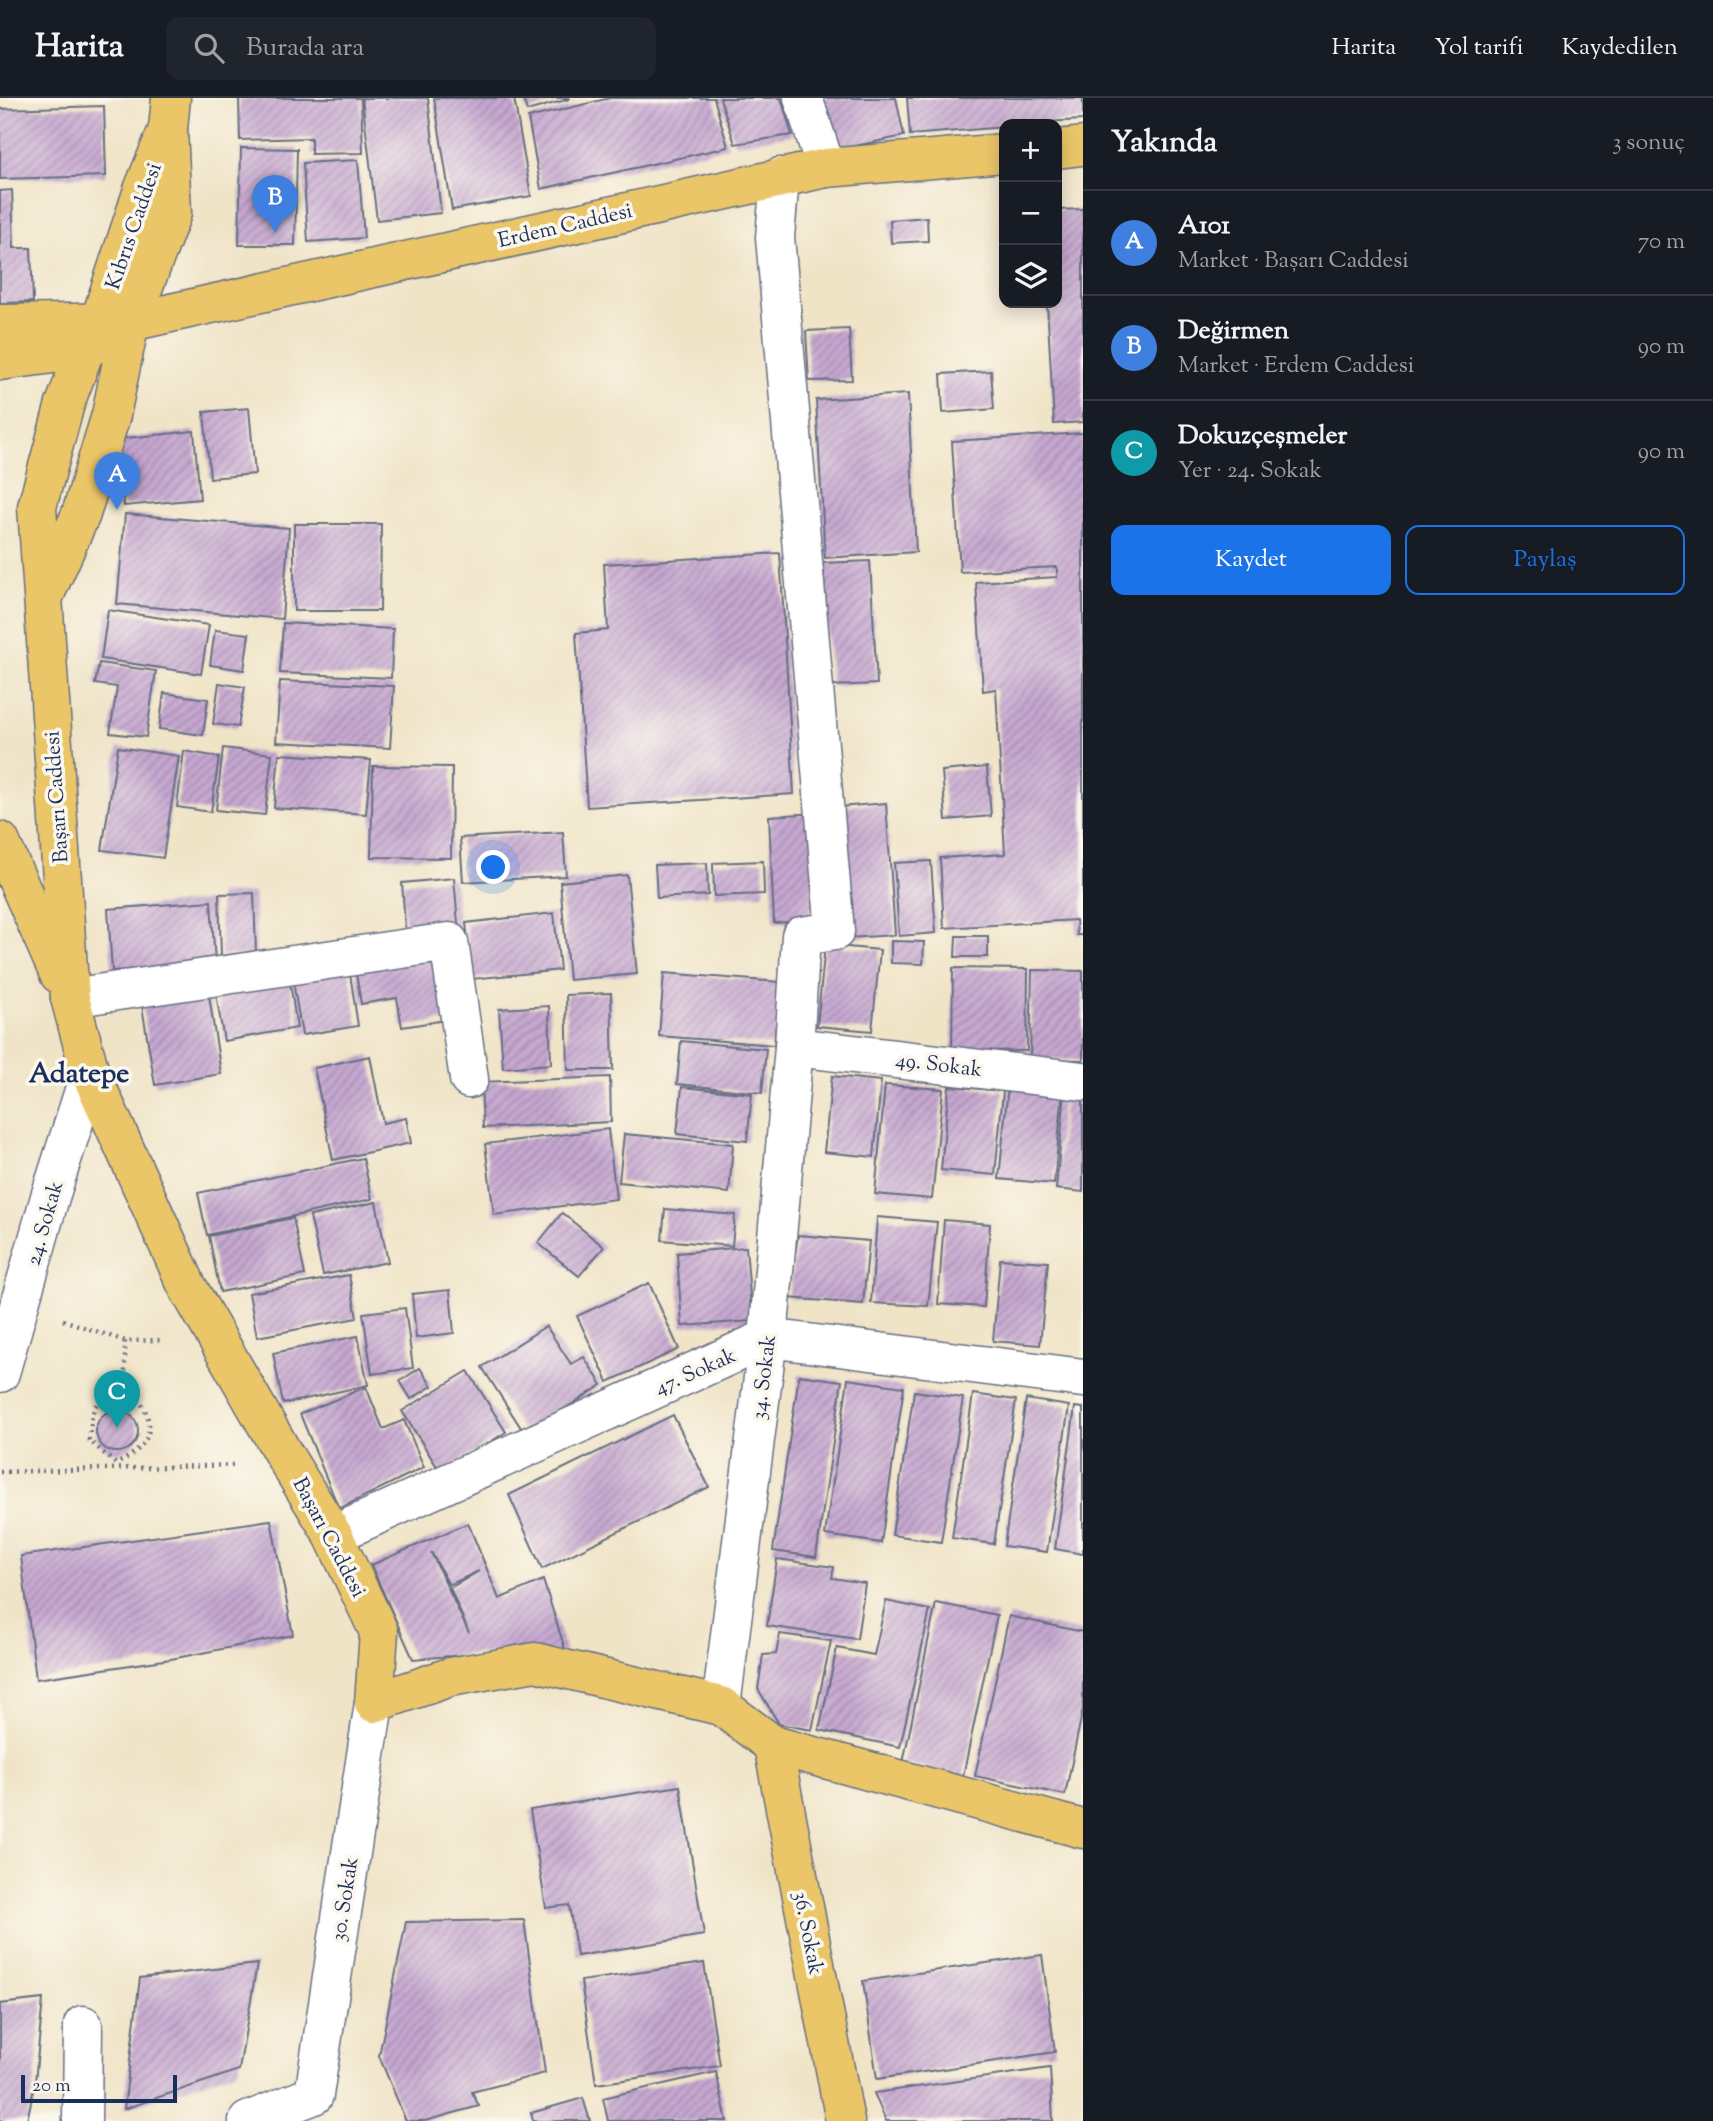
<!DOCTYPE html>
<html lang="tr">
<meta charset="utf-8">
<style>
:root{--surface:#171b24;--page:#20242c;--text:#f1f3f6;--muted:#9ea1a6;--line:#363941;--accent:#1a73e8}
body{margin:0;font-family:"Sorts Mill Goudy",serif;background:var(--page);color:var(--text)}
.controls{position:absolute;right:21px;top:21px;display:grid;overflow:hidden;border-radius:14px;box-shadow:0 4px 18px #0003}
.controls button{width:63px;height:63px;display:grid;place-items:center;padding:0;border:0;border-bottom:2px solid var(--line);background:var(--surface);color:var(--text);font:35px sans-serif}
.scale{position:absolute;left:21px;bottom:18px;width:156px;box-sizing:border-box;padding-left:7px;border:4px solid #1b2f5e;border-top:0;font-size:19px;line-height:24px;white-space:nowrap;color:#1b2f5e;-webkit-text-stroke:5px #fbf7ec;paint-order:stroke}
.you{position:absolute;left:494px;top:770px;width:24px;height:24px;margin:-18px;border:5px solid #fff;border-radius:50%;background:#1a73e8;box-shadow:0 0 0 10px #1a73e833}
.badge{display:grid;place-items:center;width:46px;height:46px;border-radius:50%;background:var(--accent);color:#fff;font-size:23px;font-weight:700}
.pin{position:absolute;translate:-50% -58px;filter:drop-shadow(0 2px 4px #0008)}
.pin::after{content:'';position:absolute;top:37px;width:24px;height:21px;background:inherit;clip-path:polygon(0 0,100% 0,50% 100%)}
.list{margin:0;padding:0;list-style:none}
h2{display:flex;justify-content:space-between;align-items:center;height:91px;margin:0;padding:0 28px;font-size:30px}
h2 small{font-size:23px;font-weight:400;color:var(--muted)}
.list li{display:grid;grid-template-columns:46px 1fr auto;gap:21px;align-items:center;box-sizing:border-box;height:105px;padding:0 28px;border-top:2px solid var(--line)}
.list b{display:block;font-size:26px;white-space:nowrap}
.list p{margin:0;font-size:23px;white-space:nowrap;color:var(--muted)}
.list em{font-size:23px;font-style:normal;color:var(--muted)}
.actions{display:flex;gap:14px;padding:21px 28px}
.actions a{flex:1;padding:16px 0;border:2px solid var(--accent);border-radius:14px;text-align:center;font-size:24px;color:var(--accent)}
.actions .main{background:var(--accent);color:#fff}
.icon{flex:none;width:38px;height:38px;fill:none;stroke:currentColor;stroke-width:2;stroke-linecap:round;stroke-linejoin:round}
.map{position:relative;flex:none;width:1083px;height:2023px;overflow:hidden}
header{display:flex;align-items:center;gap:42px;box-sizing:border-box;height:98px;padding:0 35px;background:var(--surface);border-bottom:2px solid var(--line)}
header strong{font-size:33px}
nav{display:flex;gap:38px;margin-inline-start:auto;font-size:24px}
.search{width:490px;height:63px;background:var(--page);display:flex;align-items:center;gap:18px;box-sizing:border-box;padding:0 24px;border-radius:14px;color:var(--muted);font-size:26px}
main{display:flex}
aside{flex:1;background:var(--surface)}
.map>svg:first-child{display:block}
.building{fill:url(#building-hatch);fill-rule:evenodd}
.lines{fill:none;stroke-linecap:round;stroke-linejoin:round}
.minor-casing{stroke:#666e83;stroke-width:41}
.major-casing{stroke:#666e83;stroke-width:41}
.path{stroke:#666e83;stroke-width:4.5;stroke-dasharray:2 5;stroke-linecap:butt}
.minor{stroke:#fff;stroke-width:38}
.major{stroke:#ebc669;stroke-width:38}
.labels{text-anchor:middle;stroke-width:7;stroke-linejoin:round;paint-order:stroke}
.street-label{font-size:21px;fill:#1b2f5e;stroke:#fbf7ec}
.district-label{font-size:28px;font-weight:bold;fill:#1b2f5e;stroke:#fbf7ec}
</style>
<header>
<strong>Harita</strong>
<div class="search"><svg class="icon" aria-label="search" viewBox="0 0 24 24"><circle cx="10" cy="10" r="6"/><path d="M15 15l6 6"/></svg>Burada ara</div>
<nav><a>Harita</a><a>Yol tarifi</a><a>Kaydedilen</a></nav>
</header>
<main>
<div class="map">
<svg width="1083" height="2023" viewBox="0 0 1083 2023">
<defs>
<pattern id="building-hatch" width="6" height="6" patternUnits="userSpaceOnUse" patternTransform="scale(1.75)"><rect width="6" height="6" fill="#c6a7d0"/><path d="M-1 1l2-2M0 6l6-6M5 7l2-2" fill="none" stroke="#a088ac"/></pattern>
</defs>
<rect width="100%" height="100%" fill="#fbf7ec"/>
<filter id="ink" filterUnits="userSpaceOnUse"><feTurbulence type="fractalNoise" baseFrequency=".0143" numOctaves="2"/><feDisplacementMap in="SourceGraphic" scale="14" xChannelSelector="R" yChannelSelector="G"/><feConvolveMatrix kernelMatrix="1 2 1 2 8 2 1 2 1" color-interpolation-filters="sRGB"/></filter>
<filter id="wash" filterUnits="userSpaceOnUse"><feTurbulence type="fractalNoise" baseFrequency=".00686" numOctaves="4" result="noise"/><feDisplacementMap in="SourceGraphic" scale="28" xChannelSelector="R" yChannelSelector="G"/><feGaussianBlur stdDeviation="1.57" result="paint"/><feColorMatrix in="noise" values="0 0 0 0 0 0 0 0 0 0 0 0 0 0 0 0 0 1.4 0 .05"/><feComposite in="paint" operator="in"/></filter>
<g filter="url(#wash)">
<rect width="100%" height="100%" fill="#f0e4c7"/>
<g id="blocks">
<!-- building -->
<g class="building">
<path d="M239,0h122l2,55 -52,1v-16l-71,2z"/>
<path d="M362,0h66l13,115 -64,7z"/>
<path d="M434,0h80l17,98 -79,14z"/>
<path d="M523,0h46v1l-42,12z"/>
<path d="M610,0h104l14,49 -187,42 -13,-71z"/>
<path d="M720,0h61l11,37 -57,9z"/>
<path d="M820,0h76l8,38 -74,15z"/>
<path d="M907,0h176v22l-79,4v3l-94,8z"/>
<path d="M104,8l2,70 -106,3v-70z"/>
<path d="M241,50l56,1 -2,96h-56z"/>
<path d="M358,62l6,78 -56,4 -5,-79z"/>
<path d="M12,92l2,58h17l2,54 -33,1v-112z"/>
<path d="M1083,111v213l-29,2 -7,-121h10v-93z"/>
<path d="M927,119l1,24 -37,2 -1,-23z"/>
<path d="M849,231l3,51 -43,1 -3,-50z"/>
<path d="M991,273l3,38 -51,4 -2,-39z"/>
<path d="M908,296l8,158 -91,6 -9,-158z"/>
<path d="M249,310l6,66 -45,4 -6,-66z"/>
<path d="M194,333l6,68 -76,7 -7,-67z"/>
<path d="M1083,335v502h-6l-1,-15 -132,8 -4,-70 65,-4 -9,-165 -13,2 -7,-109 81,-5v-10l-97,5 -8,-131z"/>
<path d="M125,416l164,14 -7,91 -165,-15z"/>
<path d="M294,426h87l-1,87h-86z"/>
<path d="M780,455l14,241 -207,13 -11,-174 32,-3 -4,-66z"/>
<path d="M870,463l7,123 -46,2 -8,-123z"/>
<path d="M108,512l101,15 -8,49 -100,-15z"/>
<path d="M283,525l110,6 -2,49 -111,-5z"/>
<path d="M215,532l34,4 -5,36 -34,-5z"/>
<path d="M99,565l57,8 -10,66 -36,-4 7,-46 -22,-3z"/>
<path d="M280,583l114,5 -4,62 -114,-6z"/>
<path d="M219,585l26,4 -7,40 -25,-3z"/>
<path d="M164,595l44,6 -5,36 -44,-6z"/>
<path d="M118,649l61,9 -16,102 -61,-8z"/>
<path d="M223,650l49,6 -7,61 -49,-5z"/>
<path d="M184,653l35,6 -8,55 -34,-5z"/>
<path d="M279,656l92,6 -5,54 -92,-6z"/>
<path d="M373,668l79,1 -1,91 -80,-1z"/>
<path d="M987,669l4,49 -45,4 -4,-49z"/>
<path d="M886,705l9,132 -48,3 -8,-131z"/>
<path d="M819,715l5,107 -50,3 -5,-107z"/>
<path d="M563,734l3,44 -103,6 -3,-44z"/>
<path d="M763,763l1,33 -50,2 -1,-33z"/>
<path d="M931,763l5,72 -37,3 -5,-73z"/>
<path d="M707,765l1,32 -51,3 -2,-33z"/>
<path d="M627,777l10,99 -68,6 -9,-98z"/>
<path d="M454,780l5,56 -53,5 -4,-56z"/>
<path d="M254,795l2,61 -35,2 -2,-62z"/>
<path d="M211,803l4,62 -103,8 -4,-62z"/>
<path d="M554,815l6,57 -88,9 -6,-56z"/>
<path d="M956,838h32v21h-33z"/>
<path d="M891,843l33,1 -1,22 -32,-1z"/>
<path d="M825,847l55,5 -8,81 -55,-5z"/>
<path d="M440,853l12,68 -50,8 -5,-29 -36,6 -6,-37z"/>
<path d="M349,869l9,59 -56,9 -10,-59z"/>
<path d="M953,870l75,1 -1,82 -75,-1z"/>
<path d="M1032,872l51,1v89l-53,-1z"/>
<path d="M664,875l116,9 -6,63 -115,-9z"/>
<path d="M289,878l8,52 -73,13 -9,-53z"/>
<path d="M208,891l13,85 -66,11 -14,-85z"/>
<path d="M611,895l2,77h-45l-2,-75z"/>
<path d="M549,908l2,58 -48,4 -4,-59z"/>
<path d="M681,943l85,8 -4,44 -85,-9z"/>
<path d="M370,958l13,67 23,-5 5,25 -78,17 -19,-92z"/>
<path d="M832,978l49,5 -7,76 -50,-5z"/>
<path d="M610,979l1,45 -128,6 -2,-46z"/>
<path d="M885,987l58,4 -11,110 -57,-5z"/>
<path d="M949,988l54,5 -8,84 -54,-5z"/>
<path d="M1008,988l55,5 -9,93 -55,-5z"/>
<path d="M682,989l70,7 -5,47 -70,-7z"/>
<path d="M1065,994l18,1v99l-27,-3z"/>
<path d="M608,1031l8,70 -122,16 -9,-71z"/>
<path d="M624,1036l109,10 -4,49 -110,-11z"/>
<path d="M363,1060l9,41 -165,36 -9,-42z"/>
<path d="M376,1104l12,60 -65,13 -13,-59z"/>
<path d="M665,1111l70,6 -3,31 -70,-6z"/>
<path d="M562,1115l42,34 -25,29 -41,-33z"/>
<path d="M877,1119l60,5 -9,84 -57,-3z"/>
<path d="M293,1120l12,57 -85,17 -11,-56z"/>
<path d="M944,1122l46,4 -6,83 -46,-3z"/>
<path d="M798,1137l71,6 -6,63 -75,-6z"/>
<path d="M746,1149l6,74 -70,5 -5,-73z"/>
<path d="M1000,1161l48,3 -8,83 -47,-4z"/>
<path d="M349,1177l8,43 -100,19 -8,-44z"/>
<path d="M649,1185l30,66 -71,33 -31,-66z"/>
<path d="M450,1192l4,43 -38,5 -4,-44z"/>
<path d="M405,1210l8,60 -41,6 -9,-61z"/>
<path d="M546,1228l25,38 13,-7 18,28 -77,49 -43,-67z"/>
<path d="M358,1238l10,49 -85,19 -10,-51z"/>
<path d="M420,1270l12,18 -21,13 -11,-18z"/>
<path d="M468,1273l38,61 -65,41 -39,-62z"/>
<path d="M799,1277l43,6 -26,176 -43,-6z"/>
<path d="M848,1281l56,8 -23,156 -56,-8z"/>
<path d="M366,1289l17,42 21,-9 20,47 -85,42 -39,-95z"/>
<path d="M914,1293l49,7 -22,144 -49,-7z"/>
<path d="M973,1296l43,6 -22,144 -42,-6z"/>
<path d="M1026,1301l43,7 -22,146 -43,-6z"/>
<path d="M1075,1309l8,1v146l-28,-5z"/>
<circle cx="117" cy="1333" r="21"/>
<path d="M673,1317l36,72 -167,82 -33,-74z"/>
<path d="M271,1422l22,115 -122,24 -135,20 -15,-123z"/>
<path d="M468,1425l31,76 44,-19 23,72 -88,2 -65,5 -42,-94zM431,1454l18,33 30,-14 -29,17 19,45z"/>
<path d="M777,1461l57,8 -2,11 33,5 -8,56 -90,-13z"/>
<path d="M886,1503l44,9 -30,137 -81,-17 18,-82 37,7z"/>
<path d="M936,1505l61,12 -34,161 -60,-13z"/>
<path d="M1009,1518l74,16v77l-18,86 -90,-19z"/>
<path d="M780,1536l51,7 -19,89 -33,-6 -21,-35 5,-34 13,-1z"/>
<path d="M680,1688l24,149 -127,21 -8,-51 -23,3 -16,-98z"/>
<path d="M524,1822l21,153 -73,19 7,14 -54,15h-19l-27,-65 27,-134z"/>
<path d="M1042,1857l13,97 -178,27 -14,-98z"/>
<path d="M704,1865l16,103 -124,18 -15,-103z"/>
<path d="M257,1866l-18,106 -115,39 16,-131z"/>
<path d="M43,1901l-8,83 -8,39h-27v-117z"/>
<path d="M1050,1970l3,53h-167l-12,-28z"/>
<path d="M716,1974l11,49h-119l-5,-23z"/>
<path d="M583,2000l7,23h-57l-2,-8z"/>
</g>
</g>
</g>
<g filter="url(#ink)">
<use href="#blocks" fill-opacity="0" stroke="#666e83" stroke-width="2"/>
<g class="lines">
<!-- minor casing -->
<g class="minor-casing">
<g id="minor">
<path d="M803,0l23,70"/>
<path d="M70,900l379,-56 20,137"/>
<path d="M794,949l289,34"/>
<path d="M0,1275l50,-176 40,-125"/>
<path d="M333,1437l435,-197 315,40"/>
<path d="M721,1608l47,-368 26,-291 7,-111 34,-5 -60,-694 5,-60"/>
<path d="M82,2023l1,-96"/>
<path d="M248,2023l66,-26 60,-392"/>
</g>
</g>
<!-- major casing -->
<g class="major-casing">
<g id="major">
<path d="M168,31l-25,61 -44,133 -14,27 -20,54 -28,103 33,491 20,74 97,214 97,169 49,80 46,97 -5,71 76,-26 85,-15 186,44 52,39 310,84"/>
<path d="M1057,51l26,-3"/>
<path d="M0,226l130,-2 696,-154 178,-15"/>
<path d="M0,263l85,-11 20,-12"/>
<path d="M46,494l35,-78 30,-99 19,-93 42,-109 -4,-84 3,-31"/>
<path d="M0,743l59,133"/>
<path d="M773,1647l72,376"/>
</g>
</g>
<!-- path -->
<g class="path">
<path d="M63,1222l62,21 38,-1"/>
<path d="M125,1284c29,33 38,58 -9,82l-27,-24c3,-34 5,-41 36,-58v-41"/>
<path d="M0,1374l237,-7"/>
</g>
<!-- minor -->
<use href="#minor" class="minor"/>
<!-- major -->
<use href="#major" class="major"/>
</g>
</g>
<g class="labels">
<!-- street labels -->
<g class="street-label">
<text transform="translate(565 127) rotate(-13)" y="7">Erdem Caddesi</text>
<text transform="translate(133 128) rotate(-71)" y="7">Kıbrıs Caddesi</text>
<text transform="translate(56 699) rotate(-94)" y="7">Başarı Caddesi</text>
<text transform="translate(939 966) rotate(7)" y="7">49. Sokak</text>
<text transform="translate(44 1125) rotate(-74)" y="7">24. Sokak</text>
<text transform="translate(695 1273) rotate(-24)" y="7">47. Sokak</text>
<text transform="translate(763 1279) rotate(-83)" y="7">34. Sokak</text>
<text transform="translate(330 1439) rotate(62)" y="7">Başarı Caddesi</text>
<text transform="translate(344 1801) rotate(-81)" y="7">30. Sokak</text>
<text transform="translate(809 1835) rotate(79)" y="7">36. Sokak</text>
</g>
<!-- district labels -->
<g class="district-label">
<text x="79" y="984">Adatepe</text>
</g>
</g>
</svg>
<div class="controls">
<button>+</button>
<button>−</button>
<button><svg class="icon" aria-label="layers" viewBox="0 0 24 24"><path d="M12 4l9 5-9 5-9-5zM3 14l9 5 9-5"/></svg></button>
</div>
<div class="scale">20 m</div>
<div class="you"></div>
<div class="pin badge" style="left:117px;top:412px;background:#3f7fe0">A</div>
<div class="pin badge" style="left:275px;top:135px;background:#3f7fe0">B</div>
<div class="pin badge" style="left:117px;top:1330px;background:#0f9aa8">C</div>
</div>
<aside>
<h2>Yakında<small>3 sonuç</small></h2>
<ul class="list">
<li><span class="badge" style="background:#3f7fe0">A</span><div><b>A101</b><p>Market · Başarı Caddesi</p></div><em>70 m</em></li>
<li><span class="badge" style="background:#3f7fe0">B</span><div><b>Değirmen</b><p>Market · Erdem Caddesi</p></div><em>90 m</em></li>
<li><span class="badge" style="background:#0f9aa8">C</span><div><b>Dokuzçeşmeler</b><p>Yer · 24. Sokak</p></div><em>90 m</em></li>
</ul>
<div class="actions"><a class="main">Kaydet</a><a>Paylaş</a></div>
</aside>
</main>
